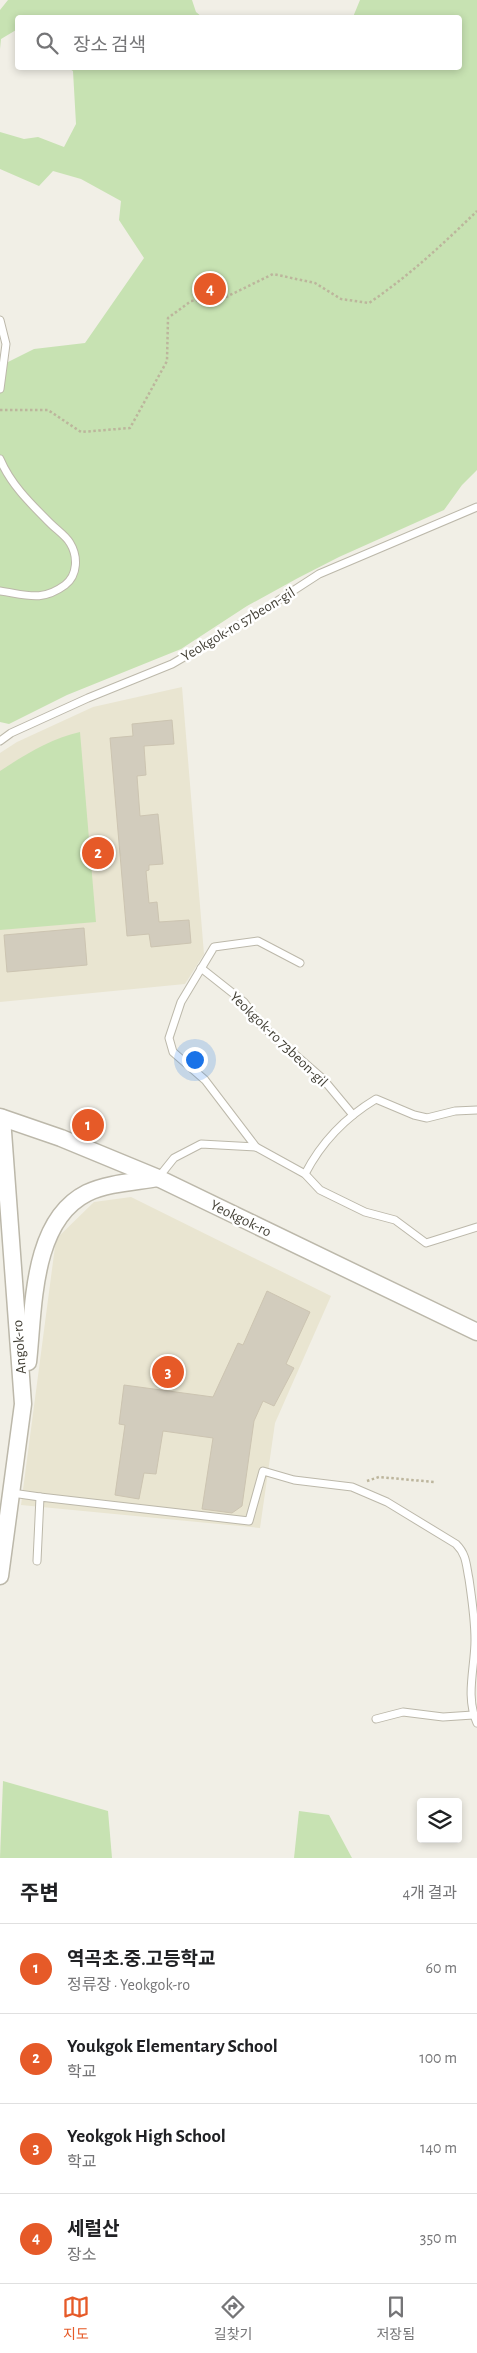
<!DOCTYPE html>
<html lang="ko">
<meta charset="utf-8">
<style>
:root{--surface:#fff;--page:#f6f6f6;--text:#202124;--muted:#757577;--line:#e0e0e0;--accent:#e65a28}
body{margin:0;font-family:"Alegreya Sans","Noto Sans KR",sans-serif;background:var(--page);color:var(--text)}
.controls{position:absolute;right:15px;bottom:15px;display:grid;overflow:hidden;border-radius:5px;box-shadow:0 2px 8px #0003}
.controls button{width:45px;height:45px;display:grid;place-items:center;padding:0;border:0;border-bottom:1px solid var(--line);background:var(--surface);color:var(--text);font:25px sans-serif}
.you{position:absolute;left:194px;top:1059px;width:18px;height:18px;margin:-12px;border:4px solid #fff;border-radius:50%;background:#1a73e8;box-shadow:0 0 0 8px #1a73e833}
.badge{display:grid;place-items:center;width:32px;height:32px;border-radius:50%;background:var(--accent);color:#fff;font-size:16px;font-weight:700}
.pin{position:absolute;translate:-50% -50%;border:2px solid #fff;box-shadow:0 1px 5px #0006}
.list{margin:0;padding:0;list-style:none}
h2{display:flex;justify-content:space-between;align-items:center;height:65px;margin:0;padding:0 20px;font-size:21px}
h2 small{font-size:16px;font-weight:400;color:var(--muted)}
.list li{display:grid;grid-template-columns:32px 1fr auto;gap:15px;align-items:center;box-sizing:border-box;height:90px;padding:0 20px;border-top:1px solid var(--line)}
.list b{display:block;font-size:19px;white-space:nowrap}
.list p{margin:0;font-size:16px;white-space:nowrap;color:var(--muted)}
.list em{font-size:16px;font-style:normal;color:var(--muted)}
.icon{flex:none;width:28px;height:28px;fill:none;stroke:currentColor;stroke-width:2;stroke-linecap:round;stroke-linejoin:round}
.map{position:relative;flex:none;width:477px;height:1858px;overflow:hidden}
.search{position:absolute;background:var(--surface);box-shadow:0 2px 8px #0003;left:15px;right:15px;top:15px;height:55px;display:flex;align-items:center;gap:12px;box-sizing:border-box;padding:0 18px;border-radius:5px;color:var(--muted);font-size:19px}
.sheet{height:425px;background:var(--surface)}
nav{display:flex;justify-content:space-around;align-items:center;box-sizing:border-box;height:70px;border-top:1px solid var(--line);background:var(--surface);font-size:14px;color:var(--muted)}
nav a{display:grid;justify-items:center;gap:2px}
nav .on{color:var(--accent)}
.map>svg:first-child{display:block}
.education{fill:#e9e5d1}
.green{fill:#c7e2b2}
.building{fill:#d2ccbd;stroke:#ccc4b1}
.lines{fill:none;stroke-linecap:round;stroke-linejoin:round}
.service-casing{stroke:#bcb8aa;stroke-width:9}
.tertiary-casing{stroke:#bcb8aa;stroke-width:19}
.path{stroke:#bcb59c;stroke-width:2.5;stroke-dasharray:2.5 2.5;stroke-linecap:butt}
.service{stroke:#fff;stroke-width:7}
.tertiary{stroke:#fff;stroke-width:16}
.labels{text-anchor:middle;stroke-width:5;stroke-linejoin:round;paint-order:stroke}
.street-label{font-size:15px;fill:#434036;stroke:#fff}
</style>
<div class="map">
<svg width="477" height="1858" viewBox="0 0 477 1858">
<rect width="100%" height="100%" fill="#f1efe6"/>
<!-- education -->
<g class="education">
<path d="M182,687l22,267 -19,30 -185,18v-249l17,-11 76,-35z"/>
<path d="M131,1197l200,99 -56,127 -15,105 -239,-23 35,-266 38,-37z"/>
</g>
<!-- green -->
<g class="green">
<path d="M8,0h184l4,12 6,5 -184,1 -1,13 -1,-1 -15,9 -1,10v-39z"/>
<path d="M360,0h117v470l-15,15 -18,25 -105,47 -41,21 -51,28 -66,43 -114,46 -58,29 -9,-2v-356l34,-17 51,-6 59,-85 -25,-38 2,-19 -40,-22 -28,-8 -14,15 -39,-17v-37l24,7 14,-2 26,10 12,-23 -3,-53 -5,-3h392v-50l-107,-1z"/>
<path d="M80,732l16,190 -96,8v-159c26,-17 50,-32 80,-39z"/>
<path d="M3,1781l105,30 4,47h-112z"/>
<path d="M299,1811l30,4 23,43h-58z"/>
</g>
<!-- building -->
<g class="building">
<path d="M172,720l2,24 -30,2 2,29 -9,1 3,40 18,-2 5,50 -14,1v5l-3,1 3,32 8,-1 2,20 30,-2 2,23 -40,4 -2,-13 -22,2 -17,-198 23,-2 -1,-12z"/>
<path d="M84,928l3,37 -80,7 -3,-37z"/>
<path d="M267,1291l43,21 -24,52 8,4 -20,38 -11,-5 -9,20 -12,85 -10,7 -30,-4 11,-71 -50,-7 -7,43 -12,-1 -5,26 -24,-4 10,-70 -6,-1 5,-39 89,12 25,-54 5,2z"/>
</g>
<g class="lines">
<!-- service casing -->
<g class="service-casing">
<g id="service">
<path d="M0,320l6,24 -6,45"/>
<path d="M0,459c11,26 31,45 51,65 6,6 15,12 19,19 8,13 8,32 -5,42 -23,17 -38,10 -65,6"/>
<path d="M0,741l11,-8 77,-35 84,-34 79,-46 68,-44 158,-67"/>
<path d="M201,968l43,34 16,22 63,55 30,36"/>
<path d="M256,1147l-51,-67 -32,-28 -4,-14 12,-36 33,-55 44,-6 42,22"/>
<path d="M305,1174c16,-31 41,-57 71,-75l38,16 13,3 28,-7 22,-1"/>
<path d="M158,1178l16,-20 27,-14 55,3 49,27 15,16 45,22 30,8 31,23 51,-16"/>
<path d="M12,1493l28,4"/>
<path d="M37,1561l3,-64 209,24 14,-50 31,9 58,7 35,15 69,42c11,11 10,21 13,35 3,21 6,40 6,61 0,28 -10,56 2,83"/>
<path d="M376,1719l27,-7 40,5 30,-2"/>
</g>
</g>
<!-- tertiary casing -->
<g class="tertiary-casing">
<g id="tertiary">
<path d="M0,1117l61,21 97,40 319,154"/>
<path d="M28,1362c6,-53 3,-141 59,-169 21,-10 48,-11 71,-15"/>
<path d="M0,1576l23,-172 -21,-286"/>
</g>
</g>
<!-- path -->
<g class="path">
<path d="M0,410h48l33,22 49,-4 37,-67 1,-43 23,-17 33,-3 49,-24 42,9 26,16 28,4c40,-27 74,-59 108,-92"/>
<path d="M367,1481l12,-4 55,5"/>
</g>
<!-- service -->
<use href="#service" class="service"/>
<!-- tertiary -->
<use href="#tertiary" class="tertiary"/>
</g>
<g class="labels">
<!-- street labels -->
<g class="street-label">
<text transform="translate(238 624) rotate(-31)" y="5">Yeokgok-ro 57beon-gil</text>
<text transform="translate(279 1039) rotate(44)" y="5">Yeokgok-ro 73beon-gil</text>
<text transform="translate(241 1218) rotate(26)" y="5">Yeokgok-ro</text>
<text transform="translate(19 1347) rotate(-94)" y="5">Angok-ro</text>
</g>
</g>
</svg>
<div class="controls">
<button><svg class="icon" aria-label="layers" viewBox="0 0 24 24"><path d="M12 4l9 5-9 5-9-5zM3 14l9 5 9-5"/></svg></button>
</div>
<div class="you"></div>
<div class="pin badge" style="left:88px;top:1125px">1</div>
<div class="pin badge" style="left:98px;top:853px">2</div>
<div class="pin badge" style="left:168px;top:1372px">3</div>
<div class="pin badge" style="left:210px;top:289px">4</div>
<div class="search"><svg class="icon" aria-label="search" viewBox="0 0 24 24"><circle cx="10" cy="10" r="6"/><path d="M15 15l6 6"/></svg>장소 검색</div>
</div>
<section class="sheet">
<h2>주변<small>4개 결과</small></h2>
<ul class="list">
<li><span class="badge">1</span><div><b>역곡초.중.고등학교</b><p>정류장 · Yeokgok-ro</p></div><em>60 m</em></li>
<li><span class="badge">2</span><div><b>Youkgok Elementary School</b><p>학교</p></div><em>100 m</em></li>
<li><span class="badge">3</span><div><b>Yeokgok High School</b><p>학교</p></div><em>140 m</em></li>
<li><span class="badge">4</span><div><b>세럴산</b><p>장소</p></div><em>350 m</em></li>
</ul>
</section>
<nav>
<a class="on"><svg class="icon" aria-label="map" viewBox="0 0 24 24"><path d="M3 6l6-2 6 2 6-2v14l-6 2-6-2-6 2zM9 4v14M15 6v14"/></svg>지도</a>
<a><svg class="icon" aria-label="directions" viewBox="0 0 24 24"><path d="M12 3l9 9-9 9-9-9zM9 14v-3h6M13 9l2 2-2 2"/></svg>길찾기</a>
<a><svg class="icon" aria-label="saved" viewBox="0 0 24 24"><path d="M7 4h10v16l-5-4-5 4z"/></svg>저장됨</a>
</nav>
